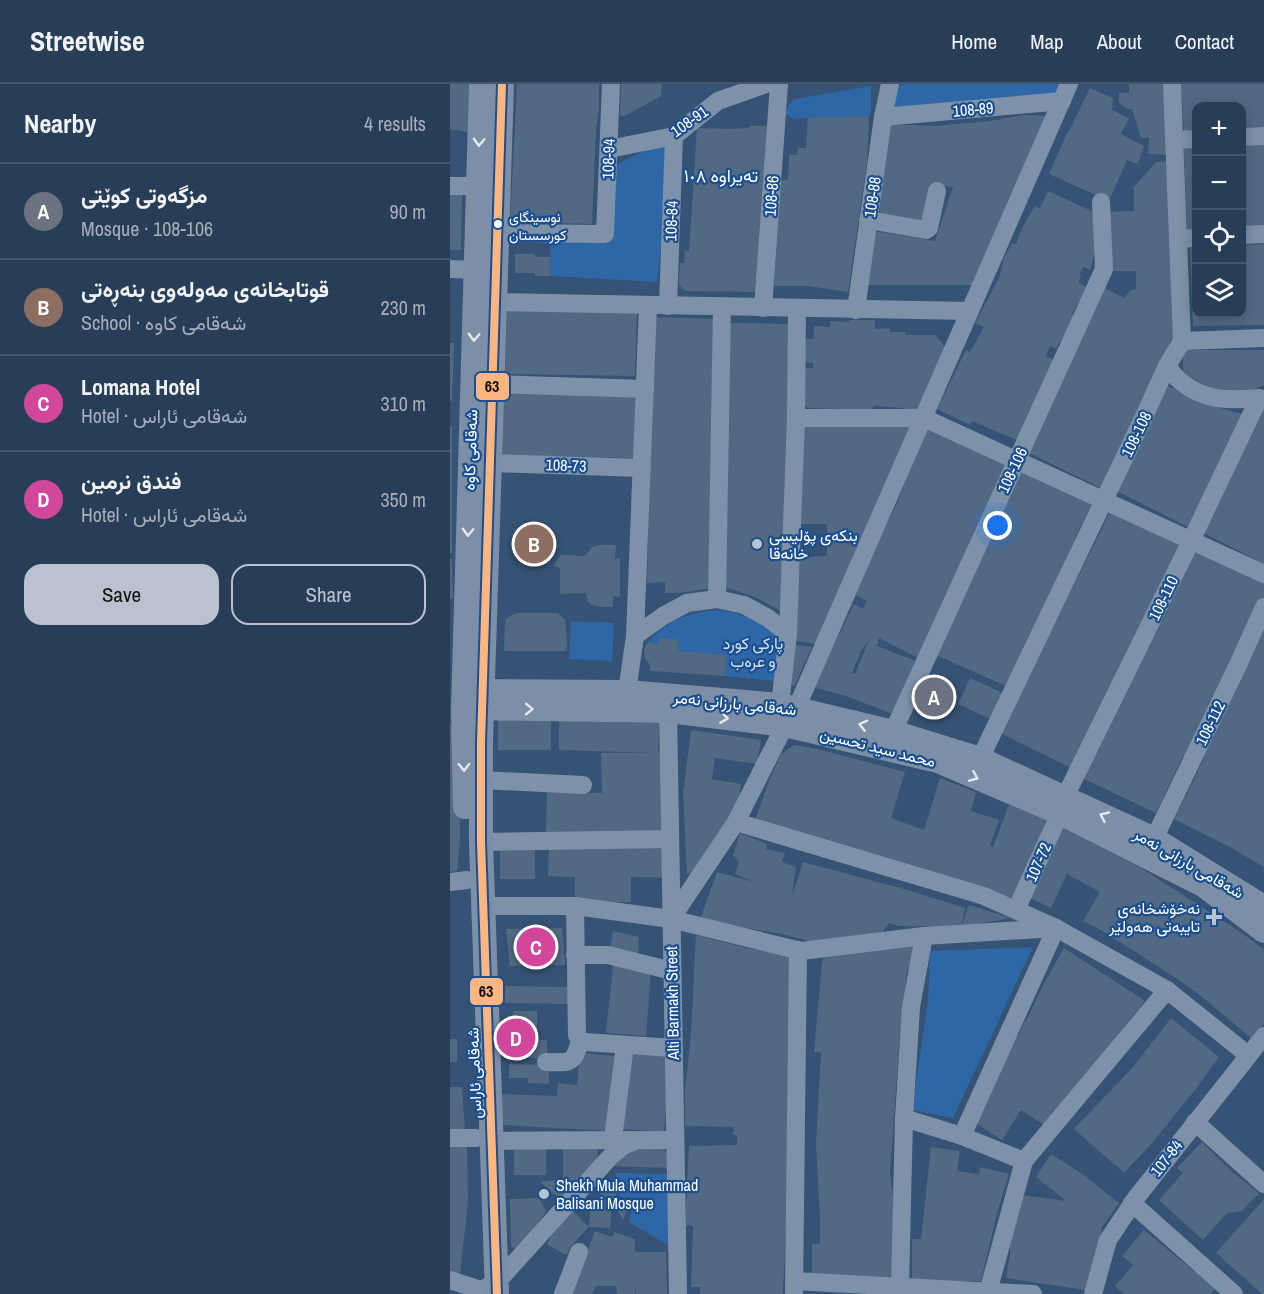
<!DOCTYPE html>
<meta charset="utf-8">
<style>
:root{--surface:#283e57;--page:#344961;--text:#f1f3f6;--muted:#a5aeba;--line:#44576d;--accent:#b9c2ce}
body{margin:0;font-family:"Archivo Narrow",Vazirmatn,sans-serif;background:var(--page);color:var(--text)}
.controls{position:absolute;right:18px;top:18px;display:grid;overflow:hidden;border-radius:12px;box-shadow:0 3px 15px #0003}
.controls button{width:54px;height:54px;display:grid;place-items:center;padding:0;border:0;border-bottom:2px solid var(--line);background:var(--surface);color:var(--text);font:30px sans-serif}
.you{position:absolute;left:548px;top:442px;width:21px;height:21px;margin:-15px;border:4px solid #fff;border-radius:50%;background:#1a73e8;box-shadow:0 0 0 9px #1a73e833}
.badge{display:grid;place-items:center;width:39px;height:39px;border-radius:50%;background:var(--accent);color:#fff;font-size:20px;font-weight:700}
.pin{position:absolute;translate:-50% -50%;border:3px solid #fff;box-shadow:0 2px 6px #0006}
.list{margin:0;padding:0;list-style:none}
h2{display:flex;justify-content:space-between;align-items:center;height:78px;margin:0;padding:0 24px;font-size:26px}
h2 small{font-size:20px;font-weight:400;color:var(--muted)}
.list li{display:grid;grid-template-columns:39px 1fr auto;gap:18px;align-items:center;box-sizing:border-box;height:96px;padding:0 24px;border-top:2px solid var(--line)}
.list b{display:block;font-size:22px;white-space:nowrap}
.list p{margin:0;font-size:20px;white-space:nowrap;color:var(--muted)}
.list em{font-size:20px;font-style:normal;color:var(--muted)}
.actions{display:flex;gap:12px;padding:18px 24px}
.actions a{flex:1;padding:14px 0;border:2px solid var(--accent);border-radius:18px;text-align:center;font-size:21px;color:var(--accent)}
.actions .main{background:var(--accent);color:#111}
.icon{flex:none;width:33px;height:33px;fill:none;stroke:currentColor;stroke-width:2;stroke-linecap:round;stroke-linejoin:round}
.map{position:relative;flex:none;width:814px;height:1210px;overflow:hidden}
header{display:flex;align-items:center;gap:36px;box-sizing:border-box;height:84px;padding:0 30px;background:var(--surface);border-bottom:2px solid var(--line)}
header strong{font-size:28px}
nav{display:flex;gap:33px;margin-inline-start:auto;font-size:21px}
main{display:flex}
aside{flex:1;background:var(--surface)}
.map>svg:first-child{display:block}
.green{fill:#2f66a5}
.building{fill:#526984;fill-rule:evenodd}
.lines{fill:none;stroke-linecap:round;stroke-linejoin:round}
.minor{stroke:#7d92a8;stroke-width:18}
.major{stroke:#7d8ea7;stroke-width:24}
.bus-1-casing{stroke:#1b4f8f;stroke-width:12}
.bus-1{stroke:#ffb580;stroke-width:8}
.oneway{stroke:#e5e8ed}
.bus-dot{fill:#fff;stroke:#1b4f8f;stroke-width:2}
.poi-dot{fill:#b9c2ce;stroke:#1b4f8f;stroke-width:2}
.labels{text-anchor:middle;stroke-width:4.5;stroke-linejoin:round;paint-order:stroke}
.bus-label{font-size:14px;fill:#fff;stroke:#1b4f8f;text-anchor:start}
.street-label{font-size:16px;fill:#fff;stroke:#1b4f8f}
.poi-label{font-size:16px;fill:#fff;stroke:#1b4f8f;text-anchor:start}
.park-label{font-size:16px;fill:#cfe3fa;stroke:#1b4f8f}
.neighbourhood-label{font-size:18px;fill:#fff;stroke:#1b4f8f}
.line-badge{stroke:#1b4f8f;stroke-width:2}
.pale-badge-label{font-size:16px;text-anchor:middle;font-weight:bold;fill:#111}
</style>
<header>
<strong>Streetwise</strong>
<nav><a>Home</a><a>Map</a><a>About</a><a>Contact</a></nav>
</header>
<main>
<aside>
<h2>Nearby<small>4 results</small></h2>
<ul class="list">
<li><span class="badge" style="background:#6b7280">A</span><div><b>مزگەوتی کوێتی</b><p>Mosque · 108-106</p></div><em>90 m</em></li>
<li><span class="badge" style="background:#8d6e63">B</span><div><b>قوتابخانەی مەولەوی بنەڕەتی</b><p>School · شەقامی کاوە</p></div><em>230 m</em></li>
<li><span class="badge" style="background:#d1479c">C</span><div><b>Lomana Hotel</b><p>Hotel · شەقامی ئاراس</p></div><em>310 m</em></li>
<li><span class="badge" style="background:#d1479c">D</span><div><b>فندق نرمين</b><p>Hotel · شەقامی ئاراس</p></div><em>350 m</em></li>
</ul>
<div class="actions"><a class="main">Save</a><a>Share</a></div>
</aside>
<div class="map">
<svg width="814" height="1210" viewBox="0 0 814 1210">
<rect width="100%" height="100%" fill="#365274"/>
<!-- green -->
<g class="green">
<path d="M458,0h154l-6,13 -166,13 3,-24z"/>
<path d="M421,2v27l-2,3 -74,3 -10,-5 3,-8 6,-7z"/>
<path d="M224,52l-17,146 -106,-6 -1,-32 3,-4h59l4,-75z"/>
<path d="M269,526c26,4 42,11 61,28l-6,43 -49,-5 2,-21 -48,-4 -1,-12 -18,-1 -1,7 -11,-3c20,-23 41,-30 71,-32z"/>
<path d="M121,537l43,2 -2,38 -43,-2z"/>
<path d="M583,863l-80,171 -41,-8 16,-109 2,-50z"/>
<path d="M168,1089l49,1 2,72 -40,-24 5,-25h-14l-2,-6 -8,-10z"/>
</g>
<!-- building -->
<g class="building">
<path d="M0,0h19l-1,48 -18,-3z"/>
<path d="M67,0h82v23l-3,22 -4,95 -82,-2z"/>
<path d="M171,0h41l-1,12 -36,20h-5z"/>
<path d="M679,0h39l1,71 -21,-1 1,-16h-8l-9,-29h-5l-8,-6v-10h10z"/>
<path d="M731,0h83v43l-22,1v-22h-46v25l-12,1z"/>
<path d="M640,4l23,10 -1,12 17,8 -8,16 23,12 -6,18 -11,-4 -18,41 -60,-27 18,-41h1z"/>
<path d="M573,31l25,1 -74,169h-107l7,-54 61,10 18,-54 -19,-2 -9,39 -46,-7 4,-59 5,-34 48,2 54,-5z"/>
<path d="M419,32l-2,47 -19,129 -40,-6h-38l4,-106h14l1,-25h8l1,-7h8l2,-30z"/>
<path d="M299,42h18l-8,166 -74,-1 -6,-6v-8l1,-14h4l1,-12h4l8,-123 35,1 17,-1z"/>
<path d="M814,59v85l-22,1v-84z"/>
<path d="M746,62v85h-9l-3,-84z"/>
<path d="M722,77l5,175 -6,4 -39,89 -29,60 -74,-36 76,-165 19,10 7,-8 5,-1v-18h-27l-2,-59 27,-1v-24l22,-25z"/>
<path d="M598,107l50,23 1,22 -9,34 -7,-3 -1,5 -3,-1 2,6 -3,5 10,6 -16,25 3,2 -19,34 -6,-3 -4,10 10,5 -39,79 -45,-19 -2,4 -33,-16 29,-59 4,2 14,-25 -9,-4 24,-45 5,-20 8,-15 4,1 8,-20 11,-18 5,2z"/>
<path d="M0,108h12l-1,58h-11z"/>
<path d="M814,160v81l-71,1 -3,-78h6v66h46v-69z"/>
<path d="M65,170h20v3h15l1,19h-16v-3h-20z"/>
<path d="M57,226l130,2 -2,64 -130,-2z"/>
<path d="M202,233l66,2 -6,269 -33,5h-14v-11l-18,1z"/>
<path d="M399,236h26v9l15,-1v4h16l-1,3h30l13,15 -30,61h-14l-1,-3 -29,-2 -3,4 -63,-2 -6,-5 2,-35h9v-5l-12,-1 1,-23h12v-13l16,1v-6l19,1z"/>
<path d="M280,239l64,1 -11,288 -28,-15 -30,-10z"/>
<path d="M0,259h4l-2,58h-2z"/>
<path d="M733,266h81v35l-14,6h-20l-18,-3 -12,-5 -17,-10z"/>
<path d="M716,301l36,18 40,11 -54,113 -71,-36z"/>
<path d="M53,305l132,5 -1,64 -133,-3z"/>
<path d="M814,316v164l-66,-34z"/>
<path d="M354,340h111l-97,220 -22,-3 4,-84 27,-1v-32h-26z"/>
<path d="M480,341l80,37 -92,196 -39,-20 -2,8 39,15 -21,54 -49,-19 -33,-9 41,-83 9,5 4,-8 -14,-7 44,-91 22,-56zM418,558l-13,32 -3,-1 9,-22z"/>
<rect x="0" y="343" width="2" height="126"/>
<path d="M569,387l73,34 -14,27 -70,155 -74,-33z"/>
<path d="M663,422l71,37 -111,226 -75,-37 57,-109z"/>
<path d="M147,461h19l-1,14 5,-1v39l-7,-1v11h-9l-12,-2 -4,-3 -2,-9 -26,1v-26l-7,-2 8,-11 24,1 7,-9z"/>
<path d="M748,462l66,33v20l-80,158 -1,-1 -27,57 -74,-35 84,-164z"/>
<path d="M0,475h2l1,40h-3z"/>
<path d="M67,529h41l7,7 2,23 -1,8h-62l1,-30 3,-4z"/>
<path d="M814,538v245l-36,-21 -54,-27 20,-39z"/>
<path d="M209,554l19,1 1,12 48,4 -2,21 -75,-5v-6l-5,-7 -1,-9 4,-7 11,3z"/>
<path d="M340,560l22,3 -18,40 -4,-4z"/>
<path d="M471,591l36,14 -10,24 -35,-14z"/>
<path d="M520,594l35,16 -13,26 -34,-16z"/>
<rect x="48" y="636" width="53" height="30"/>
<path d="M109,637l100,2 -1,30h2l1,82 -115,-2 1,-41 55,1 -1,-40h53l-95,-3z"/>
<path d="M0,641h10v114l-3,32 -7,1z"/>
<path d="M241,646l70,10 -4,24 -42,-6 -3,21 29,5 -3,19 -8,18 -40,54 -3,-2 -4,-80z"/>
<path d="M344,661l24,4 87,23 -14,46 33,12 16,-52 36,14 -5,19 28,9 -9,26 3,1 16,-42 38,13 -15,40 -14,42 -44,-15 -219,-65 14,-39 12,-27z"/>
<path d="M610,743l81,41 104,67 19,15v74l-12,15 -52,-44 -24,-17 -75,-48 -18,-9 17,-29 -33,-18 -16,34 -25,-12z"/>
<path d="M290,749l27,11 -1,5 19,4 -3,9 14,5 -4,28 11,-33 101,27 61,19 -4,19 -63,-1 -9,-3 -10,14 -59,7 -38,-10 -82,-14 17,-48 37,10 -19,-8 4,-12 -6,-7z"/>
<rect x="50" y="759" width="35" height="36"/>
<path d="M99,760l118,2v32l-36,-1v25h-56v-25l-27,-1z"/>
<path d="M519,821l42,13 -50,9z"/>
<path d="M112,844l3,37 -55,1 -4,-37z"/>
<path d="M163,847l26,6 -1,16 -28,-5z"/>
<path d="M246,851l47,12 50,10 -6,249 -4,88h-83v-7h-9l2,-61 -8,-1 4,-79 48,-1v-10h-4l1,-8 -49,-1v-36l6,-55z"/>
<path d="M468,859l-11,29 -7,62 -10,139 6,48v56l-84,-1v-32h8v-24l-4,-76 5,-92h-7l8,-89 3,-10z"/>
<path d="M614,864l81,53 -26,32 -13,21 -60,72 -25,-16 -19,30 -26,-17 25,-57 30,-55 12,-26z"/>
<path d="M163,881l38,3 -5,68 -40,-3z"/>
<path d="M55,902l66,1 -1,17 -65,-1z"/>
<path d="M63,927h24v19h-23z"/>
<path d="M721,934l48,39 -24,33 -42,52 -29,31 -50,-44 59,-62z"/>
<rect x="0" y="955" width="7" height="23"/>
<rect x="63" y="956" width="34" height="18"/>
<path d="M178,966l42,3 -6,79 -41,-3z"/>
<path d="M130,969l34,3 -5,75 -106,-6 -3,-31 57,2 1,-13 19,2z"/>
<path d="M59,980l40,1v19l-21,-1v-5h-19z"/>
<path d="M0,1003h12l3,45 -15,1z"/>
<path d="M0,1058l17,1 1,58 -8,74 -10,-4z"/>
<path d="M752,1058l28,28 29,23 -17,18 -15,2 -24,27 -44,-40 24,-27 -6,-5z"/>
<path d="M96,1061v30h-32v-29z"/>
<path d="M113,1061l35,1 -1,19 -36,35 -21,-18 23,-3z"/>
<path d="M181,1062h26l7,4 4,3v15l-58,-2z"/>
<path d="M481,1063l29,4 -3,20 22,3 1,-7 29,7 -12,39 -16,68h-69v-42h9z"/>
<path d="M601,1070l33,21 35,28 -17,24 -11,64 -85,-13 4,-24v-18l11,-41 45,6 -30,-24z"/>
<path d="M154,1097l14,10 -6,10 -15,-9z"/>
<path d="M89,1114l7,13 -24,38 -11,-2 -1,-48z"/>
<path d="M182,1115l-9,21 -11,-19 -2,27 -21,-1 2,-27 21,1z"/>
<path d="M814,1115v95h-2l-46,-41z"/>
<path d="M123,1127l16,16 -18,19 -5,9 -19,-11 5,-10z"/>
<path d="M694,1146l50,41 4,-4 21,17 -8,10h-87l-9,-8 18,-21 -11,-9z"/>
<path d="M145,1147l17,6 2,-5 21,7v13h31l1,42h-31v-9l-1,9h-18l-1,-8h-20l-4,8h-25l16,-32z"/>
</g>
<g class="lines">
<!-- minor -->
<g class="minor">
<path d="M433,33l179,-16"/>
<path d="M792,53l22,-1"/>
<path d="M724,56l22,-1"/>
<path d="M159,65l65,-13 44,-35 48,-17"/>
<path d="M0,102h28"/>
<path d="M418,136l58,10 3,-2 8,-37"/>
<path d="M47,149l108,1 6,-150"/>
<path d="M792,151l22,-1"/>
<path d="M728,155l18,-1"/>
<path d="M0,185l25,1"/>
<path d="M45,218l475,9"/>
<path d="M218,222l6,-170"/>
<path d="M313,224l16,-224"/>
<path d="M406,226l27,-193 7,-33"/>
<path d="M732,257l82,-3"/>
<path d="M717,282c4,5 8,11 13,15 24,20 49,20 79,17"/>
<path d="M42,300l153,5"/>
<path d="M346,334h128l340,156"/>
<path d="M40,379l152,5"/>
<path d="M267,515l5,-292"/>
<path d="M185,552l28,-20 24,-13 30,-4 27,6 24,13 20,16"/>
<path d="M177,608l8,-56 13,-331"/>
<path d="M330,621l8,-71 8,-216 1,-110"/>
<path d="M346,625l273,-625"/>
<path d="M218,627l10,583"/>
<path d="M443,648l211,-463 -3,-67"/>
<path d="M530,675l162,-338 25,-55 15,-25 -10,-257"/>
<path d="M31,696l102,5"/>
<path d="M615,713l126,-256 68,-143"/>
<path d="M286,738l248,74 72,32 111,62 81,65"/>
<path d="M704,755l84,-174 26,-58"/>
<path d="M31,758l189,-3"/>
<path d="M0,798l17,-2"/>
<path d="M33,822h92l96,13 130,32 123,-15 132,-8 -94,208"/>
<path d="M566,826l44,-97"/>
<path d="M221,835l65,-97 49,-97"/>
<path d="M125,871h33l64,16"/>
<path d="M130,957l5,1 88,6"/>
<path d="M96,978c24,0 27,4 34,-21l-3,-6 -2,-129"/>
<path d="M454,1034l58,18 62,25"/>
<path d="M745,1038l69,62"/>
<path d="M0,1054h26"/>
<path d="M163,1055l12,-94"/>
<path d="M41,1057c61,-1 123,-1 184,-1"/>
<path d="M682,1119l102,91"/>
<path d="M0,1196l31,10"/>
<path d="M344,1197l239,13"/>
<path d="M450,1203l4,-169 7,-111 13,-71"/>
<path d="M538,1208l36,-131 143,-171"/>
<path d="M28,1210l3,-4 16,-8 113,-125 13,-11 12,-5"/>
<path d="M113,1210l16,-42"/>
<path d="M344,1210l4,-344"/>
<path d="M643,1210l15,-54 28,-42 128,-162"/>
</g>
<!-- major -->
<g class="major">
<path d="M18,607l159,1 153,13 113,27 87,27 174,80 110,68"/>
<path d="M17,624l201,3 117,14 153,36 122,52 143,72 61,46"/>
<path d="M15,723l-2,-98 18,-625"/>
<path d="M47,1210l-16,-452v-100l21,-658"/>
</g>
<!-- bus-1 casing -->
<g class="bus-1-casing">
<path id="bus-1" d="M47,1210l-16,-452v-100l21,-658"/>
</g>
<!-- bus-1 -->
<use href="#bus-1" class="bus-1"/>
</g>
<!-- one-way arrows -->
<defs><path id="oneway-chevron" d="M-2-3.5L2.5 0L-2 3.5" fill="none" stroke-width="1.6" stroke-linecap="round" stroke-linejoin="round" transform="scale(1.5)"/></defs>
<g class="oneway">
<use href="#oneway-chevron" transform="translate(29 58) rotate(92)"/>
<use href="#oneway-chevron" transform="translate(24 253) rotate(92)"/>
<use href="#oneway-chevron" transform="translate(18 448) rotate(92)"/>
<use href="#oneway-chevron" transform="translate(79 625) rotate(1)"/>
<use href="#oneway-chevron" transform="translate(274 634) rotate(7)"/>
<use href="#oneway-chevron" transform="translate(413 641) rotate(-166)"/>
<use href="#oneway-chevron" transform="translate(14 683) rotate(89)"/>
<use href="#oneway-chevron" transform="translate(524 693) rotate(23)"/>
<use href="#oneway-chevron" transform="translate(654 732) rotate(-155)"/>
</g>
<!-- markers -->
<circle class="bus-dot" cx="48" cy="140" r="5"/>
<g class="poi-dot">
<circle cx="307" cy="460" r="6"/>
<path d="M761 824h6v6h6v6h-6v6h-6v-6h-6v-6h6z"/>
<circle cx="94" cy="1110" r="6"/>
</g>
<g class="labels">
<!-- bus labels -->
<g class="bus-label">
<text x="59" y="138">نوسینگای<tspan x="59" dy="18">کورسستان</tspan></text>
</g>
<!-- street labels -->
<g class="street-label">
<text transform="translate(523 25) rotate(-5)" y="6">108-89</text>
<text transform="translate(239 37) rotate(-35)" y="6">108-91</text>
<text transform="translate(158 75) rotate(-88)" y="6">108-94</text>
<text transform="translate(321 112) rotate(-86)" y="6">108-86</text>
<text transform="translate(422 113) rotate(-82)" y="6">108-88</text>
<text transform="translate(221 137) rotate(-88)" y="6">108-84</text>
<text transform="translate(686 350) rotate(-64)" y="6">108-108</text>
<text transform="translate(20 366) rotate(-88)" y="6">شەقامی کاوە</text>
<text transform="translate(116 381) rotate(2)" y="6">108-73</text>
<text transform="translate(562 386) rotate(-65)" y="6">108-106</text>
<text transform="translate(713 514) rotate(-64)" y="6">108-110</text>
<text transform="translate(285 619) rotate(6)" y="6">شەقامی بارزانی نەمر</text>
<text transform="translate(760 639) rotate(-64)" y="6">108-112</text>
<text transform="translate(428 663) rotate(14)" y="6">محمد سید تحسین</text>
<text transform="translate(588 778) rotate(-66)" y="6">107-72</text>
<text transform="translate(739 779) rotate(30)" y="6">شەقامی بارزانی نەمر</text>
<text transform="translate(222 919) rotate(-91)" y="6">Alti Barmakh Street</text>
<text transform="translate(24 989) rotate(-92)" y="6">شەقامی ئاراس</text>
<text transform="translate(716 1074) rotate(-52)" y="6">107-84</text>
</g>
<!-- poi labels -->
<g class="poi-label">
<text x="319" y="457">بنکەی پۆلیسی<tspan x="319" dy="18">خانەقا</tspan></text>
<text x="750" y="830" text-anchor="end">نەخۆشخانەی<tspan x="750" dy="18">تایبەتی هەولێر</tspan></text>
<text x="106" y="1107">Shekh Mula Muhammad<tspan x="106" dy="18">Balisani Mosque</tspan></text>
</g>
<!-- park labels -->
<g class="park-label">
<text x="303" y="565">پاركی كورد<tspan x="303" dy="18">و عرەب</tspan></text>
</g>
<!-- neighbourhood labels -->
<g class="neighbourhood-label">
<text x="271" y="98">تەیراوە ١٠٨</text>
</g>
</g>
<g class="line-badge">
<rect x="25" y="288" width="35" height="29" rx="6" fill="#ffb580"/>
<rect x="19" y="893" width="35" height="29" rx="6" fill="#ffb580"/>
</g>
<g class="pale-badge-label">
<text x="42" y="308">63</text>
<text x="36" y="913">63</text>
</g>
</svg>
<div class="controls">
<button>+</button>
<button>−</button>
<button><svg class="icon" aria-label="locate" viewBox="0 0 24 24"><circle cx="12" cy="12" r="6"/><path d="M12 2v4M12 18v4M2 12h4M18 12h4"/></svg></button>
<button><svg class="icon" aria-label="layers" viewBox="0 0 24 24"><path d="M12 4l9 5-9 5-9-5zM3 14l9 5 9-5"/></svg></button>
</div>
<div class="you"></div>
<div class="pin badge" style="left:484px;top:613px;background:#6b7280">A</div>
<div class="pin badge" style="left:84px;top:460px;background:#8d6e63">B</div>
<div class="pin badge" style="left:86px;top:863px;background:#d1479c">C</div>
<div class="pin badge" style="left:66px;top:954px;background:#d1479c">D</div>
</div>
</main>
